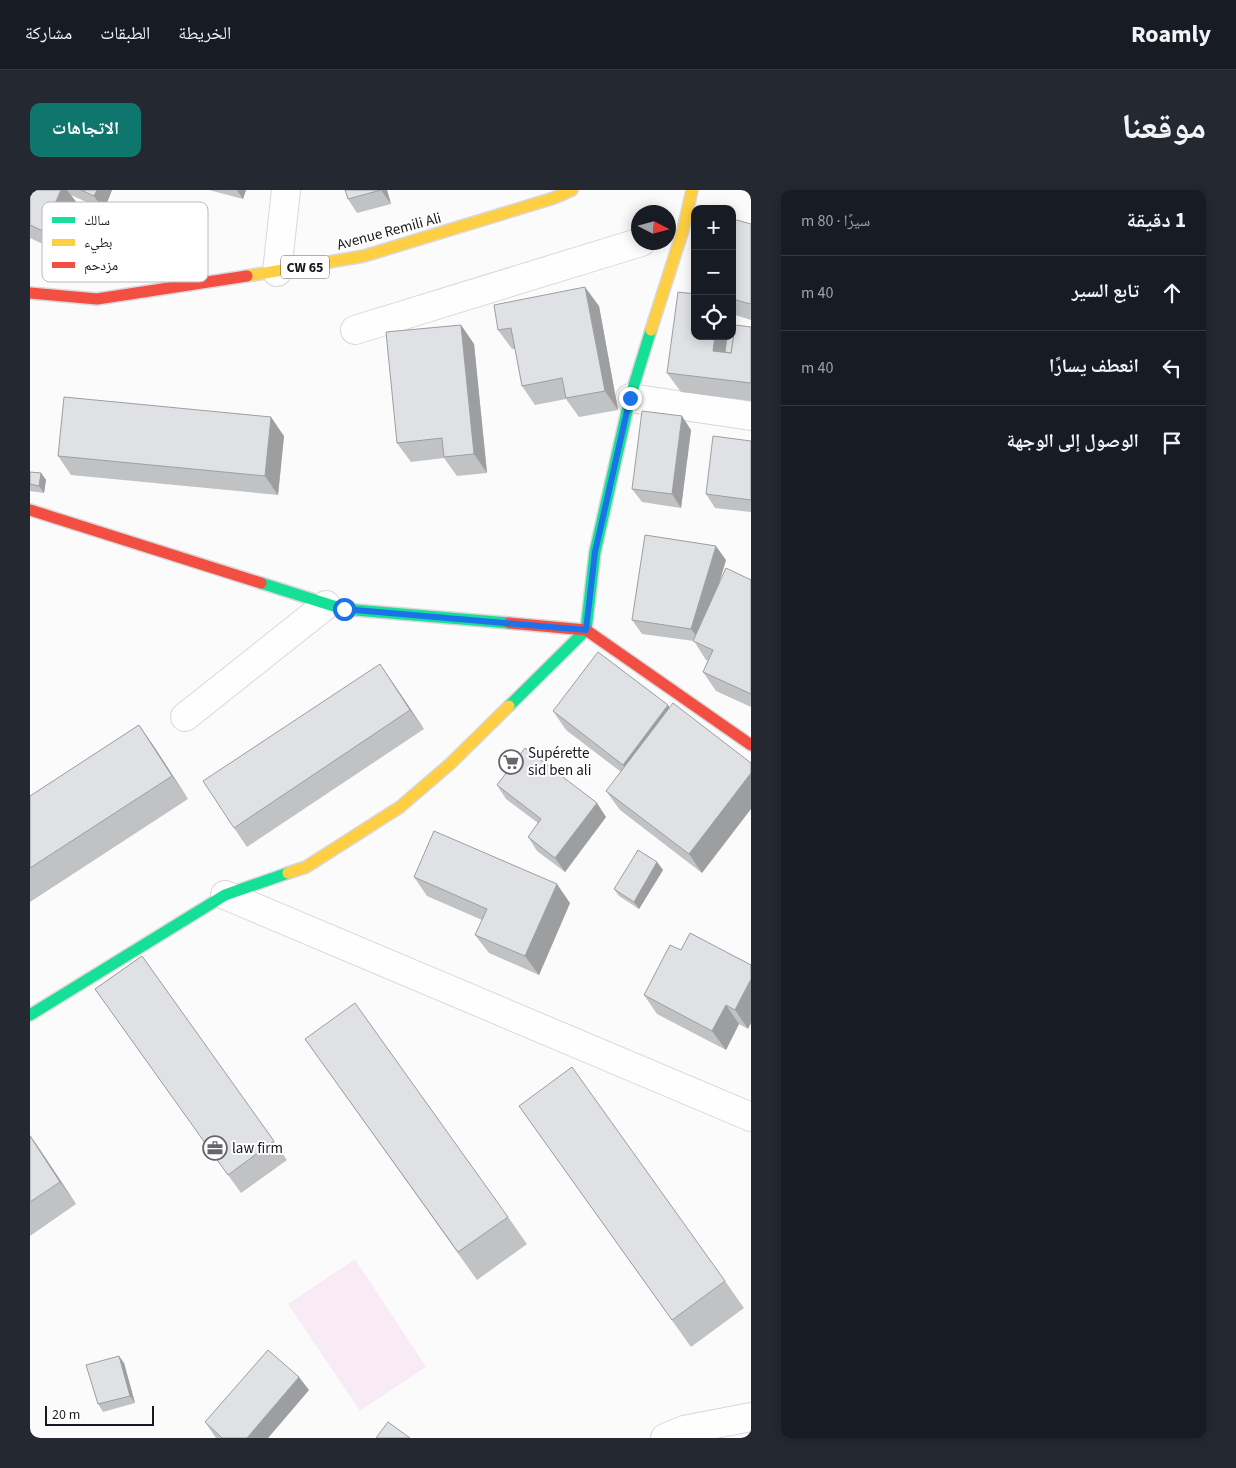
<!DOCTYPE html>
<html lang="ar">
<meta charset="utf-8">
<style>
:root{--surface:#171b24;--page:#242831;--text:#f1f3f6;--muted:#9ea1a6;--line:#363941;--accent:#0f766e}
body{margin:0;font-family:"Source Sans 3","Noto Naskh Arabic",sans-serif;background:var(--page);color:var(--text);direction:rtl}
.controls{position:absolute;right:15px;top:15px;display:grid;overflow:hidden;border-radius:10px;box-shadow:0 2px 12px #0003}
.controls button{width:45px;height:45px;display:grid;place-items:center;padding:0;border:0;border-bottom:1px solid var(--line);background:var(--surface);color:var(--text);font:25px sans-serif}
.compass{position:absolute;left:601px;top:15px;width:45px;height:45px;border-radius:50%;background:var(--surface);box-shadow:0 2px 12px #0003;rotate:96deg}
.scale{position:absolute;left:15px;bottom:12px;width:109px;box-sizing:border-box;padding-left:5px;border:2px solid #18181d;border-top:0;font-size:14px;line-height:18px;white-space:nowrap;color:#18181d;-webkit-text-stroke:4px #fff;paint-order:stroke}
.stop{position:absolute;width:15px;height:15px;margin:-11px;border:4px solid #1a73e8;border-radius:50%;background:#fff}
.stop.end{background:#1a73e8;border-color:#fff;box-shadow:0 1px 5px #0008}
.list{margin:0;padding:0;list-style:none}
h2{display:flex;justify-content:space-between;align-items:center;height:65px;margin:0;padding:0 20px;font-size:21px}
h2 small{font-size:16px;font-weight:400;color:var(--muted)}
.list li{display:grid;grid-template-columns:32px 1fr auto;gap:15px;align-items:center;box-sizing:border-box;height:75px;padding:0 20px;border-top:1px solid var(--line)}
.list b{display:block;font-size:19px;white-space:nowrap}
.list em{font-size:16px;font-style:normal;color:var(--muted)}
.icon{flex:none;width:28px;height:28px;fill:none;stroke:currentColor;stroke-width:2;stroke-linecap:round;stroke-linejoin:round}
.map{position:relative;flex:none;width:721px;height:1248px;overflow:hidden;direction:ltr;border-radius:10px}
header{display:flex;align-items:center;gap:30px;box-sizing:border-box;height:70px;padding:0 25px;background:var(--surface);border-bottom:1px solid var(--line)}
header strong{font-size:24px}
nav{display:flex;gap:28px;margin-inline-start:auto;font-size:18px}
.intro{display:flex;align-items:center;justify-content:space-between;box-sizing:border-box;height:120px;padding:0 30px}
h1{margin:0;font-size:35px}
.button{padding:12px 22px;border-radius:10px;background:var(--accent);color:#fff;font-size:18px;font-weight:700}
main{display:flex;gap:30px;padding:0 30px}
aside{flex:1;background:var(--surface);border-radius:10px;box-shadow:0 2px 12px #0003}
.map>svg:first-child{display:block}
.grass{fill:#f9ebf6}
.lines{fill:none;stroke-linecap:round;stroke-linejoin:round}
.street-casing{stroke:#d8d8db;stroke-width:30}
.fast-casing{stroke:#d8d8db;stroke-width:14}
.slow-casing{stroke:#d8d8db;stroke-width:14}
.jam-casing{stroke:#d8d8db;stroke-width:14}
.street{stroke:#fefeff;stroke-width:28}
.fast{stroke:#16e098;stroke-width:11}
.slow{stroke:#ffcf43;stroke-width:11}
.jam{stroke:#f24e42;stroke-width:11}
.wall{fill:#c1c2c4}
.shaded-wall{fill:#9d9ea0}
.building{fill:#e0e1e4;stroke:#9d9ea0}
.route{stroke:#1a73e8;stroke-width:6}
.labels{text-anchor:middle;stroke-width:4;stroke-linejoin:round;paint-order:stroke}
.shield{fill:#fff;stroke:#5d5d61;stroke-width:1}
.shield-label{font-size:14px;font-weight:bold;fill:#18181d}
.street-label{font-size:15px;fill:#18181d;stroke:#fff}
.poi-label{font-size:15px;fill:#18181d;stroke:#fff;text-anchor:start}
.key{fill:#fff;stroke:#bababb;stroke-width:1}
.key-label{font-size:14px;fill:#18181d}
</style>
<header>
<strong>Roamly</strong>
<nav><a>الخريطة</a><a>الطبقات</a><a>مشاركة</a></nav>
</header>
<div class="intro"><h1>موقعنا</h1><a class="button">الاتجاهات</a></div>
<main>
<aside>
<h2>1 دقيقة<small>سيرًا · 80 m</small></h2>
<ul class="list">
<li><svg class="icon" aria-label="ahead" viewBox="0 0 24 24"><path d="M12 20V5M6 11l6-6 6 6"/></svg><div><b>تابع السير</b></div><em>40 m</em></li>
<li><svg class="icon" aria-label="left" viewBox="0 0 24 24"><path d="M17 20v-9H6M10 6l-5 5 5 5"/></svg><div><b>انعطف يسارًا</b></div><em>40 m</em></li>
<li><svg class="icon" aria-label="arrive" viewBox="0 0 24 24"><path d="M6 21V4h12l-3 4 3 4H6"/></svg><div><b>الوصول إلى الوجهة</b></div></li>
</ul>
</aside>
<div class="map">
<svg width="721" height="1248" viewBox="0 0 721 1248">
<rect width="100%" height="100%" fill="#fbfbfc"/>
<!-- grass -->
<path class="grass" d="M325,1069l71,108 -66,44 -72,-107z"/>
<g class="lines">
<!-- street casing -->
<g class="street-casing">
<g id="street">
<path d="M247,82l9,-82"/>
<path d="M325,140l286,-88"/>
<path d="M600,208l121,18"/>
<path d="M155,527l141,-112"/>
<path d="M195,705l526,222"/>
<path d="M635,1248l19,-8 67,-13"/>
</g>
</g>
<!-- fast casing -->
<g class="fast-casing">
<g id="fast">
<path d="M231,393l82,26 166,14"/>
<path d="M479,516l77,-76 9,-78 35,-154 21,-68"/>
<path d="M0,825l195,-120 63,-22"/>
</g>
</g>
<!-- slow casing -->
<g class="slow-casing">
<g id="slow">
<path d="M217,86l117,-20 190,-58 18,-8"/>
<path d="M621,140l32,-100 9,-40"/>
<path d="M258,683l18,-6 94,-60 50,-43 59,-58"/>
</g>
</g>
<!-- jam casing -->
<g class="jam-casing">
<g id="jam">
<path d="M0,103l67,6 150,-23"/>
<path d="M0,320l231,73"/>
<path d="M479,433l77,7 165,115"/>
</g>
</g>
<!-- street -->
<use href="#street" class="street"/>
<!-- fast -->
<use href="#fast" class="fast"/>
<!-- slow -->
<use href="#slow" class="slow"/>
<!-- jam -->
<use href="#jam" class="jam"/>
</g>
<!-- wall -->
<g class="wall">
<path d="M0,0h82l-8,20 -33,-15 6,8 -21,47 -26,-12z"/>
<path d="M179,0h37l-3,9z"/>
<path d="M315,0h42l4,14 -34,9 -9,-14z"/>
<path d="M702,31l19,3v96l-19,-6 2,2 -2,10z"/>
<path d="M569,116l19,104 -39,7 -13,-18 -31,6 -13,-19 -7,-37h-3l-14,-19z"/>
<path d="M431,135l13,19 13,129 -30,3 -13,-18 -33,4 -14,-19z"/>
<path d="M721,137v74l-70,-9 -14,-19 28,-37 39,-3z"/>
<path d="M661,240l-10,78 -39,-6 -10,-13z"/>
<path d="M254,246l-6,59 -207,-20 -13,-19z"/>
<path d="M721,251v71l-36,-4 -9,-14z"/>
<path d="M0,282l11,1 5,7 -2,13 -14,-2z"/>
<path d="M696,370l-7,24 32,-4v127l-35,-16 -13,-19 5,-12h-2l-12,-19 -52,-7 -10,-14z"/>
<path d="M363,493l31,46 -177,118 -13,-19z"/>
<path d="M640,518l32,165 -82,-63 -14,-19 15,-19 -55,-42 -13,-19z"/>
<path d="M109,535l16,23 33,51 -158,103v-106z"/>
<path d="M467,595l109,32 -41,55 -28,-21 -9,-14 10,-14 -32,-24z"/>
<path d="M627,672l6,8 -24,39 -20,-13 -5,-7z"/>
<path d="M384,687l156,26 -31,72 -50,-22 -14,-18 7,-15 -55,-24z"/>
<path d="M660,743l58,96 -9,-5 -13,26 -69,-36 -13,-19 37,-45z"/>
<path d="M112,766l145,204 -46,33 -146,-204z"/>
<path d="M275,849l203,178 19,27 -50,36z"/>
<path d="M489,916l206,175 19,27 -53,39z"/>
<path d="M0,945l46,69 -46,32z"/>
<path d="M94,1173l11,40 -32,9 -5,-8z"/>
<path d="M279,1200l-41,48h-52l-11,-16z"/>
</g>
<!-- shaded-wall -->
<g class="shaded-wall">
<path d="M31,0h6l10,13 -21,47 -13,-19z"/>
<path d="M67,0h15l-8,20 -10,-14z"/>
<path d="M207,0h9l-3,9z"/>
<path d="M351,0h6l4,14z"/>
<path d="M555,97l14,19 19,104 -13,-19z"/>
<path d="M431,135l13,19 13,129 -13,-19z"/>
<path d="M685,146h16l-3,25 -15,-10z"/>
<path d="M652,226l9,14 -10,78 -9,-14z"/>
<path d="M241,227l13,19 -6,59 -13,-19z"/>
<path d="M11,283l5,7 -2,13 -5,-7z"/>
<path d="M686,356l10,14 -25,82 -10,-13z"/>
<path d="M350,474l13,19 31,46 -14,-19z"/>
<path d="M638,515l13,19 -45,59 -13,-18z"/>
<path d="M109,535l16,23 33,51 -16,-23z"/>
<path d="M721,583v36l-49,64 -13,-19z"/>
<path d="M567,613l9,14 -41,55 -10,-14z"/>
<path d="M627,672l6,8 -24,39 -5,-7z"/>
<path d="M527,694l13,19 -31,72 -14,-19z"/>
<path d="M721,789v44l-3,6 -13,-19z"/>
<path d="M696,815l13,19 -13,26 -14,-19z"/>
<path d="M0,945l11,16 35,53 -16,-22z"/>
<path d="M89,1166l5,7 11,40 -5,-7z"/>
<path d="M269,1187l10,13 -41,48h-21z"/>
</g>
<!-- building -->
<g class="building">
<path d="M0,0h31l-18,41 -13,-6z"/>
<path d="M51,0h16l-3,6z"/>
<path d="M315,0h36l-33,9z"/>
<path d="M703,29l18,5v80l-19,-5z"/>
<path d="M555,97l20,104 -39,7 -4,-20 -40,8 -11,-58 -13,2 -4,-25z"/>
<path d="M648,102l17,2v42h20l-2,15 18,2 4,-28 16,2v56l-84,-10z"/>
<path d="M431,135l13,129 -30,3 -2,-19 -45,5 -11,-111z"/>
<path d="M702,143h2l-3,20 -6,-1 2,-16h5z"/>
<path d="M34,207l207,20 -6,59 -207,-20z"/>
<path d="M612,221l40,5 -10,78 -40,-5z"/>
<path d="M683,246l38,5v59l-45,-6z"/>
<path d="M0,282l11,1 -2,13 -9,-2z"/>
<path d="M615,345l71,11 -25,83 -59,-9z"/>
<path d="M696,378l25,12v114l-48,-22 10,-22 -20,-9z"/>
<path d="M568,462l70,53 -45,60 -70,-54z"/>
<path d="M350,474l30,46 -176,118 -31,-47z"/>
<path d="M643,513l78,60v10l-62,81 -83,-63z"/>
<path d="M109,535l33,51 -142,92v-72z"/>
<path d="M495,558l72,55 -42,55 -27,-21 13,-18 -44,-34z"/>
<path d="M404,641l123,53 -32,72 -50,-21 12,-26 -73,-32z"/>
<path d="M608,660l19,12 -23,40 -20,-13z"/>
<path d="M660,743l61,32v14l-16,31 -9,-5 -14,26 -68,-36 26,-50 11,5z"/>
<path d="M112,766l132,185 -46,34 -133,-186z"/>
<path d="M325,813l153,214 -50,35 -153,-213z"/>
<path d="M542,877l153,214 -53,39 -153,-214z"/>
<path d="M0,946l30,46 -30,20z"/>
<path d="M238,1160l31,27 -52,61h-25l-17,-16z"/>
<path d="M89,1166l11,40 -32,8 -12,-39z"/>
<path d="M358,1232l22,16h-34z"/>
</g>
<g class="lines">
<!-- route -->
<path class="route" d="M314,419l242,21 9,-78 35,-154"/>
</g>
<!-- icons -->
<defs>
<g id="supermarket-ring" transform="scale(1.25)"><circle r="9.5" fill="#fff" stroke="#67676b" stroke-width="1.5"/><path d="M-6-5.5h2.5l.6 2H6L4.5 2H-2.5L-4.4-4H-6ZM-1.5 3.2a1.3 1.3 0 1 0 .1 0ZM3 3.2a1.3 1.3 0 1 0 .1 0Z" fill="#67676b"/></g>
<g id="office-ring" transform="scale(1.25)"><circle r="9.5" fill="#fff" stroke="#67676b" stroke-width="1.5"/><path d="M-6-3h4V-5.5h4V-3h4V5H-6ZM-1-4.5V-3h2v-1.5ZM-6 0V1H6V0Z" fill="#67676b"/></g>
</defs>
<g fill-rule="evenodd">
<use href="#supermarket-ring" x="481" y="572"/>
<use href="#office-ring" x="185" y="958"/>
</g>
<g class="labels">
<!-- shield labels -->
<rect class="shield" x="251" y="65.5" width="48" height="23" rx="4"/>
<g class="shield-label">
<text x="275" y="82">CW 65</text>
</g>
<!-- street labels -->
<g class="street-label">
<text transform="translate(359 41) rotate(-15)" y="5">Avenue Remili Ali</text>
</g>
<!-- poi labels -->
<g class="poi-label">
<text x="498" y="568">Supérette<tspan x="498" dy="17">sid ben ali</tspan></text>
<text x="202" y="963">law firm</text>
</g>
</g>
<!-- legend -->
<rect x="12" y="12" width="166" height="80" rx="8" class="key"/>
<rect x="22" y="27" width="23" height="6" fill="#16e098"/>
<rect x="22" y="49" width="23" height="7" fill="#ffcf43"/>
<rect x="22" y="72" width="23" height="6" fill="#f24e42"/>
<g class="key-label">
<text x="54" y="35">سالك</text>
<text x="54" y="57">بطيء</text>
<text x="54" y="80">مزدحم</text>
</g>
</svg>
<div class="controls">
<button>+</button>
<button>−</button>
<button><svg class="icon" aria-label="locate" viewBox="0 0 24 24"><circle cx="12" cy="12" r="6"/><path d="M12 2v4M12 18v4M2 12h4M18 12h4"/></svg></button>
</div>
<svg class="compass" viewBox="-18 -18 36 36"><path d="M0-13l5 13h-10z" fill="#e53935"/><path d="M0 13l5-13h-10z" fill="#9ea1a6"/></svg>
<div class="scale">20 m</div>
<div class="stop" style="left:314px;top:419px"></div>
<div class="stop end" style="left:600px;top:208px"></div>
</div>
</main>
